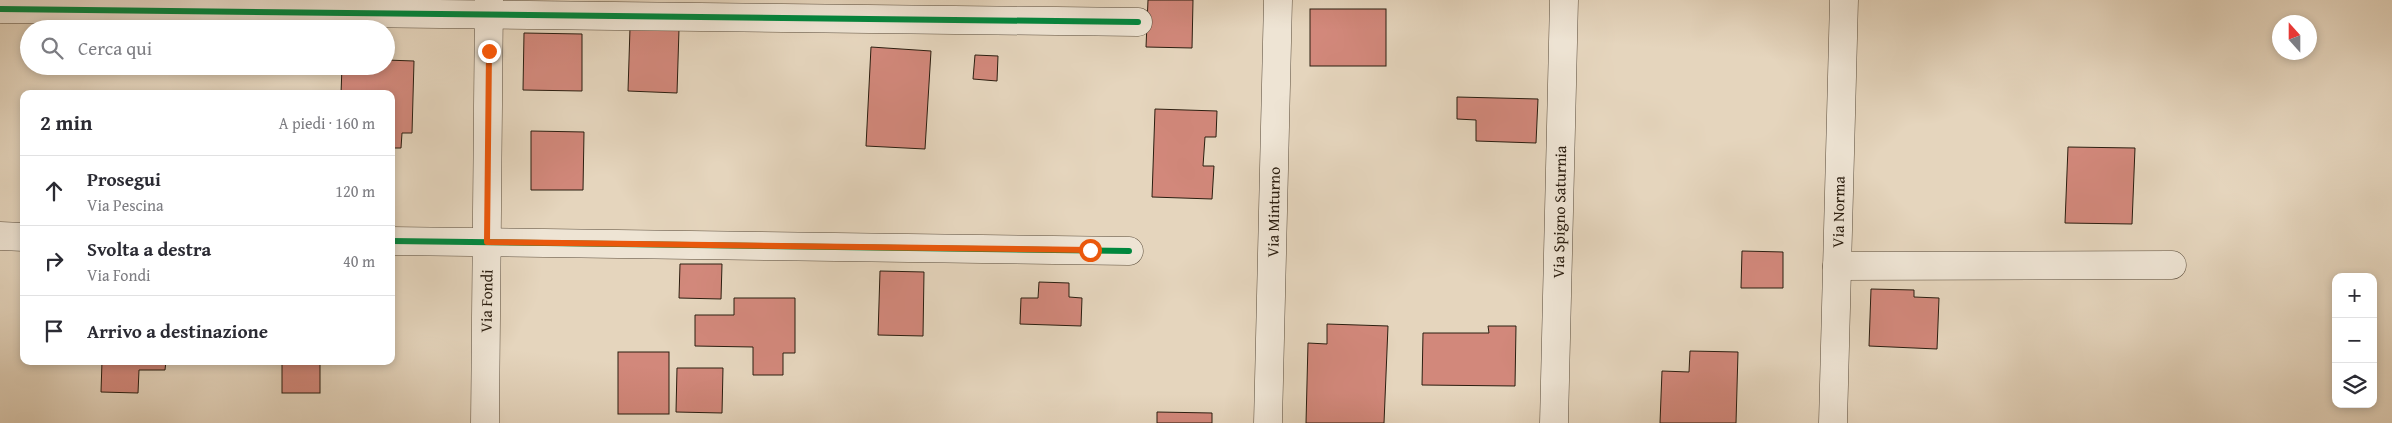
<!DOCTYPE html>
<html lang="it">
<meta charset="utf-8">
<style>
:root{--surface:#fff;--page:#f7f7f7;--text:#2b2b33;--muted:#7c7c81;--line:#e1e1e2}
body{margin:0;font-family:"Gentium Book Plus",serif;background:var(--page);color:var(--text)}
.controls{position:absolute;right:15px;bottom:15px;display:grid;overflow:hidden;border-radius:10px;box-shadow:0 2px 8px #0003}
.controls button{width:45px;height:45px;display:grid;place-items:center;padding:0;border:0;border-bottom:1px solid var(--line);background:var(--surface);color:var(--text);font:25px sans-serif}
.compass{position:absolute;left:2272px;top:15px;width:45px;height:45px;border-radius:50%;background:var(--surface);box-shadow:0 2px 8px #0003;rotate:339deg}
.stop{position:absolute;width:15px;height:15px;margin:-11px;border:4px solid #ea580c;border-radius:50%;background:#fff}
.stop.end{background:#ea580c;border-color:#fff;box-shadow:0 1px 5px #0008}
.list{margin:0;padding:0;list-style:none}
h2{display:flex;justify-content:space-between;align-items:center;height:65px;margin:0;padding:0 20px;font-size:21px}
h2 small{font-size:16px;font-weight:400;color:var(--muted)}
.list li{display:grid;grid-template-columns:32px 1fr auto;gap:15px;align-items:center;box-sizing:border-box;height:70px;padding:0 20px;border-top:1px solid var(--line)}
.list b{display:block;font-size:19px;white-space:nowrap}
.list p{margin:0;font-size:16px;white-space:nowrap;color:var(--muted)}
.list em{font-size:16px;font-style:normal;color:var(--muted)}
.icon{flex:none;width:28px;height:28px;fill:none;stroke:currentColor;stroke-width:2;stroke-linecap:round;stroke-linejoin:round}
.map{position:relative;flex:none;width:2392px;height:423px;overflow:hidden}
.search{position:absolute;background:var(--surface);box-shadow:0 2px 8px #0003;left:20px;top:20px;width:375px;height:55px;display:flex;align-items:center;gap:12px;box-sizing:border-box;padding:0 18px;border-radius:28px;color:var(--muted);font-size:19px}
.panel{position:absolute;background:var(--surface);box-shadow:0 2px 8px #0003;left:20px;top:90px;width:375px;height:275px;border-radius:10px}
.map>svg:first-child{display:block}
.building{fill:#d2887b;stroke:#2b1e10}
.lines{fill:none;stroke-linecap:round;stroke-linejoin:round}
.minor-casing{stroke:#5a4c3b;stroke-width:29}
.minor{stroke:#eee4d4;stroke-width:28}
.cycleway-casing{stroke:#eee4d4;stroke-width:9}
.cycleway{stroke:#00873e;stroke-width:6}
.route{stroke:#ea580c;stroke-width:6}
.labels{text-anchor:middle;stroke-width:4.5;stroke-linejoin:round;paint-order:stroke}
.street-label{font-size:16px;fill:#2b1e10;stroke:#eee4d4}
</style>
<div class="map">
<svg width="2392" height="423" viewBox="0 0 2392 423">
<rect width="100%" height="100%" fill="#e5d5bd"/>
<filter id="stains"><feTurbulence type="fractalNoise" baseFrequency=".004" numOctaves="4"/><feColorMatrix values="0 0 0 0 .2 0 0 0 0 .09 0 0 0 0 .02 0 0 0 .5 -.17"/></filter>
<radialGradient id="worn" r=".72"><stop offset=".6" stop-color="#630" stop-opacity="0"/><stop offset="1" stop-color="#630" stop-opacity=".3"/></radialGradient>
<!-- building -->
<g class="building">
<path d="M1148,0h45l-1,48 -46,-1z"/>
<rect x="1310" y="9" width="76" height="57"/>
<path d="M630,28l49,1 -2,64 -49,-2z"/>
<path d="M524,33l58,1v57l-59,-1z"/>
<path d="M871,47l60,4 -6,98 -59,-3z"/>
<path d="M975,55l23,1 -1,25 -24,-2z"/>
<path d="M386,60l28,1 -2,72h-10l-1,15h-10v-54h-50l1,-28h44z"/>
<path d="M1457,97l81,2 -2,44 -60,-2v-21l-19,-1z"/>
<path d="M1155,109l62,2 -1,26h-11l-2,29h11l-2,33 -60,-2z"/>
<path d="M531,131l53,1 -1,58h-52z"/>
<path d="M2068,147l67,1 -3,76 -67,-1z"/>
<path d="M1742,251l41,1v36h-42z"/>
<path d="M680,264h42l-1,35 -42,-1z"/>
<path d="M880,271l44,1 -1,64 -45,-1z"/>
<path d="M1039,282l30,1v14l13,1 -1,28 -61,-2 1,-26h17z"/>
<path d="M1871,289l43,1v7l25,1 -2,51 -68,-3z"/>
<path d="M734,298h61v55h-12v22h-30v-28l-58,-1v-31h39z"/>
<path d="M1327,324l61,2 -4,97h-78l2,-80 19,1z"/>
<path d="M1488,326h28l-1,60 -93,-1 1,-52h66z"/>
<path d="M1690,351l48,1 -2,71h-76l2,-52 27,1z"/>
<rect x="618" y="352" width="51" height="62"/>
<path d="M102,361h64l-1,9h-26l-1,23 -37,-1z"/>
<rect x="282" y="361" width="38" height="32"/>
<path d="M677,368h46l-1,45 -46,-1z"/>
<path d="M1157,412l55,1v10h-55z"/>
</g>
<g class="lines">
<!-- minor casing -->
<g class="minor-casing">
<g id="minor">
<path d="M0,9l1138,13"/>
<path d="M0,236l24,1"/>
<path d="M391,241l738,10"/>
<path d="M1837,266l335,-1"/>
<path d="M485,423l4,-423"/>
<path d="M1268,423l10,-423"/>
<path d="M1554,423l10,-423"/>
<path d="M1833,423l11,-423"/>
</g>
</g>
<!-- minor -->
<use href="#minor" class="minor"/>
<!-- cycleway casing -->
<g class="cycleway-casing">
<g id="cycleway">
<path d="M0,9l1138,13"/>
<path d="M391,241l738,10"/>
</g>
</g>
<!-- cycleway -->
<use href="#cycleway" class="cycleway"/>
</g>
<g class="lines">
<!-- route -->
<path class="route" d="M489,51l-2,191 603,8"/>
</g>
<g class="labels">
<!-- street labels -->
<g class="street-label">
<text transform="translate(1273 212) rotate(-89)" y="6">Via Minturno</text>
<text transform="translate(1559 212) rotate(-89)" y="6">Via Spigno Saturnia</text>
<text transform="translate(1838 212) rotate(-89)" y="6">Via Norma</text>
<text transform="translate(486 301) rotate(-89)" y="6">Via Fondi</text>
</g>
</g>
<rect width="100%" height="100%" filter="url(#stains)"/>
<rect width="100%" height="100%" fill="url(#worn)"/>
</svg>
<div class="controls">
<button>+</button>
<button>−</button>
<button><svg class="icon" aria-label="layers" viewBox="0 0 24 24"><path d="M12 4l9 5-9 5-9-5zM3 14l9 5 9-5"/></svg></button>
</div>
<svg class="compass" viewBox="-18 -18 36 36"><path d="M0-13l5 13h-10z" fill="#e53935"/><path d="M0 13l5-13h-10z" fill="#7c7c81"/></svg>
<div class="stop" style="left:1090px;top:250px"></div>
<div class="stop end" style="left:489px;top:51px"></div>
<div class="search"><svg class="icon" aria-label="search" viewBox="0 0 24 24"><circle cx="10" cy="10" r="6"/><path d="M15 15l6 6"/></svg>Cerca qui</div>
<section class="panel">
<h2>2 min<small>A piedi · 160 m</small></h2>
<ul class="list">
<li><svg class="icon" aria-label="ahead" viewBox="0 0 24 24"><path d="M12 20V5M6 11l6-6 6 6"/></svg><div><b>Prosegui</b><p>Via Pescina</p></div><em>120 m</em></li>
<li><svg class="icon" aria-label="right" viewBox="0 0 24 24"><path d="M7 20v-9h11M14 6l5 5-5 5"/></svg><div><b>Svolta a destra</b><p>Via Fondi</p></div><em>40 m</em></li>
<li><svg class="icon" aria-label="arrive" viewBox="0 0 24 24"><path d="M6 21V4h12l-3 4 3 4H6"/></svg><div><b>Arrivo a destinazione</b></div></li>
</ul>
</section>
</div>
